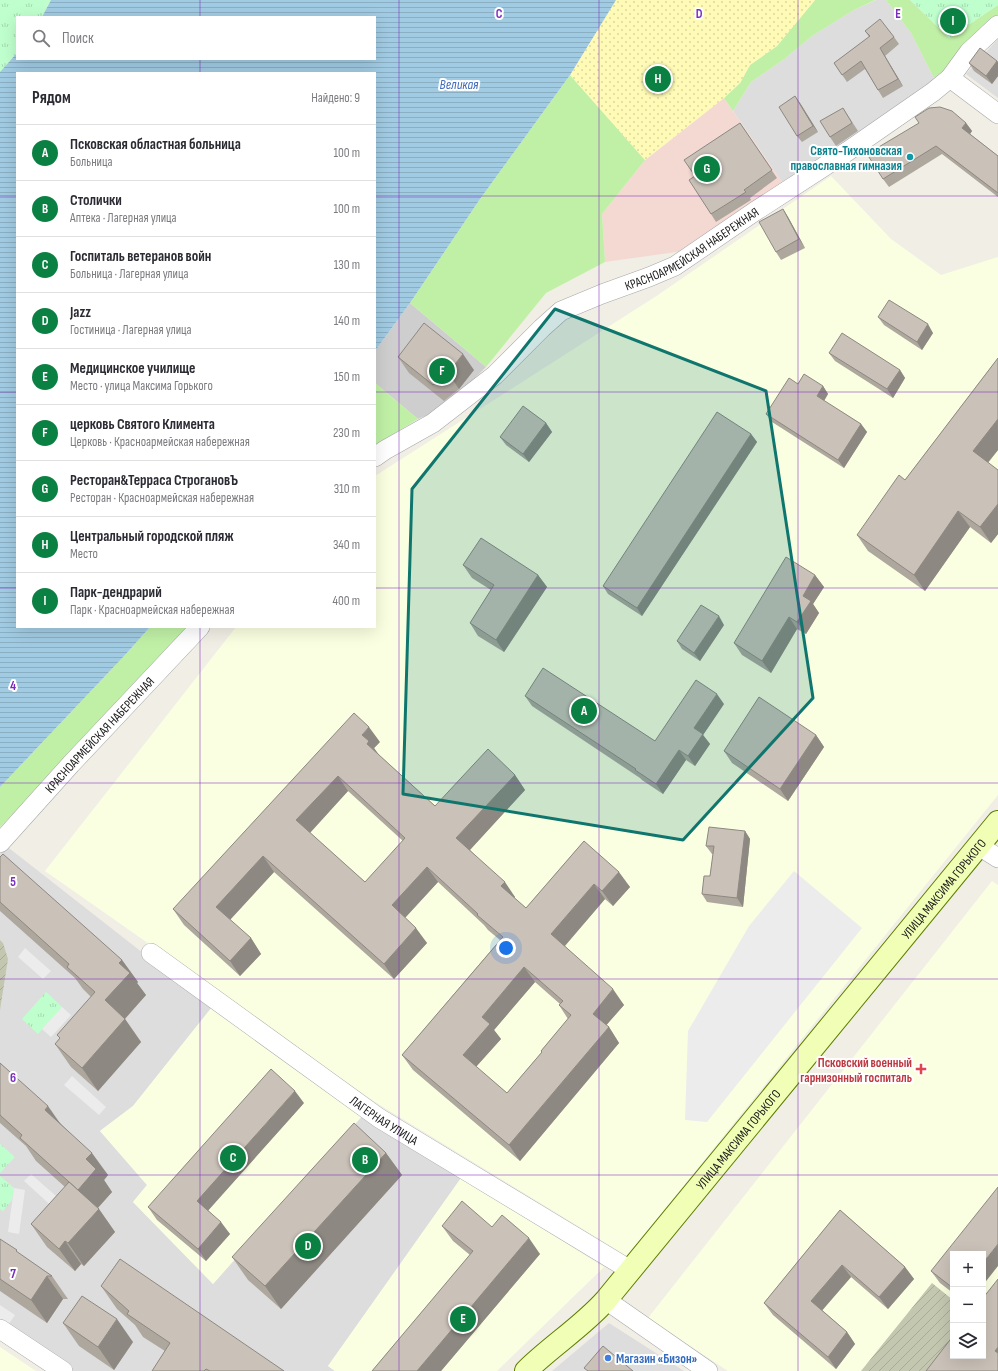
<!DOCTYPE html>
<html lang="ru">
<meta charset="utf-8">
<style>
:root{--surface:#fff;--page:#f7f7f7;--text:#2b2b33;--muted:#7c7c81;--line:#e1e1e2;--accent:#0b8043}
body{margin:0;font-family:"Sofia Sans Condensed",sans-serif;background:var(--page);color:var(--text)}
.controls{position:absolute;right:12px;bottom:12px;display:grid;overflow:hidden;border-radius:0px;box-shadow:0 4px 16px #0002}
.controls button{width:36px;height:36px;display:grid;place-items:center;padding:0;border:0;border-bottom:1px solid var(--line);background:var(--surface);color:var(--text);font:20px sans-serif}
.you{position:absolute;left:506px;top:948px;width:14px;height:14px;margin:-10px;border:3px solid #fff;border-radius:50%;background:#1a73e8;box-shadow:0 0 0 6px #1a73e833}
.badge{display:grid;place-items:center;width:26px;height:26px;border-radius:50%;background:var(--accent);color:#fff;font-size:13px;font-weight:700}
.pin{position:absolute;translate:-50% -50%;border:2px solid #fff;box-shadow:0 1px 4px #0006}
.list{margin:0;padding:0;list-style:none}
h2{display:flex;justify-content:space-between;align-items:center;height:52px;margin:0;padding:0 16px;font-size:17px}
h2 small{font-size:13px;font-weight:400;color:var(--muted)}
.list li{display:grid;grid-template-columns:26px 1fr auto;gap:12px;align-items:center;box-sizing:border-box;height:56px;padding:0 16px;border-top:1px solid var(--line)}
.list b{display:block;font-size:15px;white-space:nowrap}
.list p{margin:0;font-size:13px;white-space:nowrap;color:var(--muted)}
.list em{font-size:13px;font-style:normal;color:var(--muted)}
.icon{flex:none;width:22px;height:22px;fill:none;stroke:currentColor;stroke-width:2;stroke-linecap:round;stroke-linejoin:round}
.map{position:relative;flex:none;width:998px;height:1371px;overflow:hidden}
.search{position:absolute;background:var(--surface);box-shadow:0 4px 16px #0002;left:16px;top:16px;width:360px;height:44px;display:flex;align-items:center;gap:10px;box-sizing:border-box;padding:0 14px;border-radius:0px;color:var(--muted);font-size:15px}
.panel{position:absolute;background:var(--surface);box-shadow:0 4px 16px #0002;left:16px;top:72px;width:360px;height:556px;border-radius:0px}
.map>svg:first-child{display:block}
.residential{fill:#dedddd}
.commercial{fill:#f4d9d3}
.education{fill:#fbffe1;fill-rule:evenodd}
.religious{fill:#cecece}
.construction{fill:url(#construction-furrows)}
.grass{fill:#c0f0a6}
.sand{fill:url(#sand-dots)}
.park{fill:url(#park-tufts)}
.parking{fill:#ececec}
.water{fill:url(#water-rules)}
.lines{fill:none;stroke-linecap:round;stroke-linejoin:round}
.street-casing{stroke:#a7a7a7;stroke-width:20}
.secondary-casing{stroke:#5e7e00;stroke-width:24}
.street{stroke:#fff;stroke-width:19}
.secondary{stroke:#f1ffb6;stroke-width:22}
.wall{fill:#aea79e;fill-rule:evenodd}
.shaded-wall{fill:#8d8881}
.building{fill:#cac2b8;stroke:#8d8881;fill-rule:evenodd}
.marked{fill:#0f766e;fill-opacity:0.2;stroke:#0f766e;stroke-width:3;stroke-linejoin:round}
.grid{fill:none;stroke:#7b2cbf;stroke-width:1;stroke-opacity:0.55}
.culture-dot{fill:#0f9aa8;stroke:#fff;stroke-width:1.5}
.health-dot{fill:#e0444e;stroke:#fff;stroke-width:1.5}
.shop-dot{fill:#3f7fe0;stroke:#fff;stroke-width:1.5}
.labels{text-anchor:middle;stroke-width:4;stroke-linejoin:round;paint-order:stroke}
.culture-label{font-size:13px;font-weight:bold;fill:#0d838f;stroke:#fff;text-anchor:end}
.street-label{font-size:13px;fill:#202020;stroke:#fff}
.health-label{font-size:13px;font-weight:bold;fill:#be3a42;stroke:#fff;text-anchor:end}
.shop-label{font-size:13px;font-weight:bold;fill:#366cbe;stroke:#fff;text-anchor:start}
.water-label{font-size:14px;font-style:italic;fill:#416dba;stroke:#fff}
.grid-label{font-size:13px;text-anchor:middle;font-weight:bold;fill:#7b2cbf;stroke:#fff;stroke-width:4;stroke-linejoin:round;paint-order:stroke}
</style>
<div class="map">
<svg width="998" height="1371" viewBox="0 0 998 1371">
<defs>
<pattern id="construction-furrows" width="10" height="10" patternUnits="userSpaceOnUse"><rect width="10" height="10" fill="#c4c7b0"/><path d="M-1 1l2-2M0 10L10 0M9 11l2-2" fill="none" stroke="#a8ab97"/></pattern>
<pattern id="sand-dots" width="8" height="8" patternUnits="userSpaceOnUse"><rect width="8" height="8" fill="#fffbb6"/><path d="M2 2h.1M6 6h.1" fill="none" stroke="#dad79c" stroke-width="1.8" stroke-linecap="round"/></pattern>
<pattern id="park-tufts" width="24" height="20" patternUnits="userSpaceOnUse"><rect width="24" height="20" fill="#bfffcd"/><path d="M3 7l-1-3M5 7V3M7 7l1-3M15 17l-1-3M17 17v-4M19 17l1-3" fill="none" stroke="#a4dab0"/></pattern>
<pattern id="water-rules" width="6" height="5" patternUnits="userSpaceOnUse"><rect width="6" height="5" fill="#a1cbe3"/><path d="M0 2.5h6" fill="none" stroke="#8aaec2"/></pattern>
</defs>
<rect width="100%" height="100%" fill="#f1efe5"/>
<!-- residential -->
<g class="residential">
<path d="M876,0h10l25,33 23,45 -17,21 -135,83 -49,-71 18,-29 32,-22 29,-24 40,-25z"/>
<path d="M998,39v59l-32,-24z"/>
<path d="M0,841l212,166 -79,99 -33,25 47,54 -14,17 80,82 151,-170 97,64 -133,188 7,5h-272l-63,-42z"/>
<path d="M609,1323l75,48h-132z"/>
</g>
<!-- commercial -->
<path class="commercial" d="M724,98l58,84 -98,69 -79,11 -3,-48 43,-54z"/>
<!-- education -->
<g class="education">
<path d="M831,176l60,63 50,36 57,-18v538l-371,461 -252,-154 -330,-231 191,-244h139v-151l283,-181z"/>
<path d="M992,881l6,4v486h-270l-80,-53zM953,1254h30v102h-30z"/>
<path d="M212,1007l152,107 -151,170 -80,-82 14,-17 -47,-54 33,-25z"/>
<path d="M461,1178l143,89 -107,104h-162l-7,-5z"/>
<path d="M0,1347l36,24h-36z"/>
</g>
<!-- religious -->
<path class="religious" d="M410,303l76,64 -40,40 -28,12 -43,-36v-32z"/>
<!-- construction -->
<g class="construction">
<path d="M0,940l3,3 5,16 -8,51z"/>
<path d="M932,1283l21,17v56h30l15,15h-137z"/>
</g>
<!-- grass -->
<g class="grass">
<path d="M815,0h60l-23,11 -40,25 -29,24 -32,22 -18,29 -9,-13 16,-15 10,-18 27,-19z"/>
<path d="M886,0h24l39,38 49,-33v25l-64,48 -23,-45z"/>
<path d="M570,75l75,85 -43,54 3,48 -59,31 -60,74 -76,-64 70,-104z"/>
<path d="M375,383l43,36 -43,26z"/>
<path d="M150,627h38l-104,118 -84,82v-40l125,-132z"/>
</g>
<!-- sand -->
<path class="sand" d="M616,0h199l-38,46 -27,19 -10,18 -16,15 -79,62 -75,-85z"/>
<!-- park -->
<g class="park">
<path d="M0,0h51l-9,17h-25v36l-17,19z"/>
<path d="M910,0h88v5l-49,33z"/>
<path d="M46,992l16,15 -24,27 -16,-15z"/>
<path d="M0,1144l15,13 -15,16z"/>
<path d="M0,1176l14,12 -2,12 -9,11 -3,-2z"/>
</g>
<!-- parking -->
<g class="parking">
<path d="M794,871l68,57 -155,194 -22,-2 3,-89 61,-105z"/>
<path d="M25,948l26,23 -8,8 -25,-22z"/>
<path d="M62,1007l9,8 -20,22 -9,-8z"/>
<path d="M72,1076l34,31 -7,8 -35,-30z"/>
<path d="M31,1174l33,29 -7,8 -33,-30z"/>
<path d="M14,1188l11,2 -6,44 -11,-2z"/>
<path d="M0,1305l15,10 -7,10 -8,-6z"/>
</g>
<!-- water -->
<path class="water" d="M51,0h565l-46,75 -90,124 -70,104 -35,48v-278h-358v554h133l-25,28 -125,132v-715l17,-19v6h358v-42h-333z"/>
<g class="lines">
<!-- street casing -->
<g class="street-casing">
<g id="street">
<path d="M950,78l48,36"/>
<path id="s1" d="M375,457l10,-7 48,-27 62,-48 47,-47 19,-17 41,-17 47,-17 26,-11 79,-54 94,-61 85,-59 17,-14 19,-26 29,-27"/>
<path id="s2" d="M0,843l71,-79 129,-137"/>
<path d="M979,846l19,12"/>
<path id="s3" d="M151,953l228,165 251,152"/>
<path d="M606,1300l102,71"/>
<path d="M0,1329l63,42"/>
</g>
</g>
<!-- secondary casing -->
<g class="secondary-casing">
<g id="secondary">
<path id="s4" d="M526,1371c25,-25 56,-44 80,-71l392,-478"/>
</g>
</g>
<!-- street -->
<use href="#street" class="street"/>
<!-- secondary -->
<use href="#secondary" class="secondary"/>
</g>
<!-- wall -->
<g class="wall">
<path d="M865,31l29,6 5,7 -14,12 18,30 -20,12 -18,-29 -18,13 -13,-19 35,-26z"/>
<path d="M997,61l1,1v14l-6,8 -18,-13 -5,-8z"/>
<path d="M800,103l18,29 -16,10 -5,-6z"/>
<path d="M843,108l15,23 -22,15 -6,-9z"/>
<path d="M740,123l37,55 -27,20 1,2 -35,22 -5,-8 -16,-38z"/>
<path d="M919,123h47l6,8 -2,3 28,22v41l-56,-43 -53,33 -6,-8z"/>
<path d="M783,209l5,8 17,31 -24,12 -5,-8z"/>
<path d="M878,317l55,16 -11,17 -38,-25z"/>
<path d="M829,353l71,17 5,8 -12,20 -58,-37z"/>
<path d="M398,357l76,13 -15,19 -15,12 -35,-28z"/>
<path d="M998,358v92l-10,13 10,7v64l-7,9 -21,-16 -45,64 -57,-40 -11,-16 48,-55z"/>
<path d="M798,384l25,2 5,8 -4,7 37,23 6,8 -23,36 -72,-46 -6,-8z"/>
<path d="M546,423l6,9 -23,30 -23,-17 -6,-8z"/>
<path d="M751,434l6,8 -115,174 -34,-22 -5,-8z"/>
<path d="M463,565l75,10 9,12 -43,65 -26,-16 -8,-13 21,-33 -19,-12z"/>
<path d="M815,575l9,12 -11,17 6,9 -13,21 -9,-5 -26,44 -29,-18 -8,-12z"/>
<path d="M724,625l-24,36 -18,-12 -5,-8z"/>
<path d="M525,696l130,45 69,-37 -21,31 7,9 -15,22 -9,-6 -23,34 -21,-14 -2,-2 -108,-72z"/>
<path d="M816,735l8,12 -36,54 -56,-38 -8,-12z"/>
<path d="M380,742l-6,6 6,8 55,50 80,-31 10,15 -55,60 45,47 -1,1 12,10 58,-67 46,46 -17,19 -8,-7 -40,47 59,59 -18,20 3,2 10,16 -99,118 -107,-91 -11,-15 98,-115 -12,-10 -4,-5 -46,-43 -33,36 22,25 -33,36 -120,-107 -44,48 21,18 10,16 -21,22 -56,-51 -11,-16zM348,791l55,50 -38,41 -55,-49zM535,982l25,22 -1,1 9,14 -27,32 1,1 -35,41 -31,-26 25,-28 -7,-9z"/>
<path d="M745,831l5,8 -7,68 -36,-5 -5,-8 8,-18 3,-22h-1l-6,-8z"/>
<path d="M0,857l122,103 16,22 -1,1 9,12 -21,24 16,23 -43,49 -27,-24 -16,-23 5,-6 -3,-3 34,-38 -8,-8 -8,-11 -75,-67z"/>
<path d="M0,1063l63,63 45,49 -4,5 8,12 -14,16 17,24 -31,34 -3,-2 -6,7 -28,-24 -16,-23 34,-37 -29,-26 -10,-15 -26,-23z"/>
<path d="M304,1103l-96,107 22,24 -24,27 -49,-41 -9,-13z"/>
<path d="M386,1153l16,22 -121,134 -33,-29 -16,-23z"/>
<path d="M840,1210l65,57 9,12 -26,30 -37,-32 -29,33 25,22 8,12 -19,25 -63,-54 -9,-12z"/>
<path d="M442,1226l50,1 48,27 -99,117h-69l98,-116 -17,-14z"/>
<path d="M0,1239l19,15 33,22 16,23h-5l-16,24 -47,-32z"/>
<path d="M953,1254v39l-13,-10 -9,-12z"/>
<path d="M101,1286l183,85h-132l13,-20 -22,-14 -8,-12 -18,-16z"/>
<path d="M63,1323l70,19 -19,28 -35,-24z"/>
</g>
<!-- shaded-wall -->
<g class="shaded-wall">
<path d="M880,48l5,8 18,30 -5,-7z"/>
<path d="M997,61l1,1v14l-6,8 -6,-8z"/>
<path d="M795,96l5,7 18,29 -5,-6z"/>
<path d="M966,123l6,8 -4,6 -6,-9z"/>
<path d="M783,209l5,8 17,31 -6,-9z"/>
<path d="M928,324l5,9 -11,17 -5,-8z"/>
<path d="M463,354l11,16 -15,19 -11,-16z"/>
<path d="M900,370l5,8 -12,20 -6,-9z"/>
<path d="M823,386l5,8 -6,10 -5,-8z"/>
<path d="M998,419v31l-14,17 -11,-16z"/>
<path d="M546,423l6,9 -23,30 -6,-8z"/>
<path d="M861,424l6,8 -23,36 -6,-8z"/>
<path d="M751,434l6,8 -115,174 -5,-8z"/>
<path d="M998,504v30l-7,9 -11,-16z"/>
<path d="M958,511l12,16 -45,64 -11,-16z"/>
<path d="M538,575l9,12 -43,65 -8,-12z"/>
<path d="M815,575l9,12 -11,17 6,9 -13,21 -9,-12 6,-26z"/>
<path d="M719,616l5,9 -24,36 -6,-8z"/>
<path d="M789,617l8,12 -26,44 -9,-12z"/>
<path d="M717,694l7,10 -21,31 7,9 -15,22 -7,-10 6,-28z"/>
<path d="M369,727l11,15 -6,6 6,9 -13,-13 -5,-9z"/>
<path d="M816,735l8,12 -36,54 -8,-12z"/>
<path d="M679,750l7,10 -23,34 -7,-10z"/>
<path d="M515,775l10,15 -58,63 -11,-15z"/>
<path d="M338,776l10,15 -41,45 -11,-16z"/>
<path d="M745,831l5,8 -7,68 -6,-9z"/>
<path d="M263,856l11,16 -47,51 -11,-16z"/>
<path d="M427,867l11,15 -36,39 -10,-16z"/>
<path d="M619,872l11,15 -17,19 -11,-15z"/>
<path d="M505,882l10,15 -4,5 -10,-16z"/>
<path d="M594,884l11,15 -43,50 -11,-15z"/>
<path d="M416,928l11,15 -33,36 -10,-15z"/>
<path d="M251,938l10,16 -21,22 -10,-15z"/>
<path d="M122,960l16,22 -1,1 9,12 -25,28 -16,-23 14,-37z"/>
<path d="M524,967l11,15 -41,48 7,9 -28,31 -10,-15 19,-38z"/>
<path d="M613,989l11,16 -21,24 -10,-15z"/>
<path d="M125,1019l16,23 -43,49 -16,-23z"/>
<path d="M609,1027l10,16 -99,118 -11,-16z"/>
<path d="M295,1091l9,12 -98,110 -9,-12z"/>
<path d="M48,1106l16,23 -19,-19z"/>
<path d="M92,1153l16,22 -4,5 8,12 -18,20 -16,-22 8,-31z"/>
<path d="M386,1153l16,22 -121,134 -16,-23z"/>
<path d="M99,1209l16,23 -31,34 -16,-23z"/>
<path d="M221,1222l9,12 -24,27 -8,-12z"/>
<path d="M529,1238l11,16 -99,117h-24z"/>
<path d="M65,1241l16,23 -6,7 -16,-22z"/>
<path d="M998,1244v22l-15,19v-22z"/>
<path d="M842,1265l9,12 -31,36 -9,-12z"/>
<path d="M905,1267l9,12 -26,30 -9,-12z"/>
<path d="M47,1276l16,23 -16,24 -16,-23z"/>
<path d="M117,1319l16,23 -19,28 -16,-23z"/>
<path d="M847,1332l8,12 -19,25 -8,-12z"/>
<path d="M998,1347v8l-3,-4z"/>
</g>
<!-- building -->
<g class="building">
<path d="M880,19l14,18 -14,11 18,31 -20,11 -17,-29 -19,14 -8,-12 36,-27 -5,-5z"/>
<path d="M980,48l17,13 -11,15 -17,-13z"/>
<path d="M795,96l18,30 -16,10 -18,-29z"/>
<path d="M940,107l12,4 14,12 -4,5 36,28v37l-62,-47 -53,33 -16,-25 52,-31 -4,-6 14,-9z"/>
<path d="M843,108l9,15 -22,14 -10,-16z"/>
<path d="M740,123l32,47 -28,20 2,2 -35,22 -22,-34 6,-4 -11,-16z"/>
<path d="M783,209l16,30 -23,13 -17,-30z"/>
<path d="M889,300l39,24 -11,18 -39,-25z"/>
<path d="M424,323l39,31 -15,19 -15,12 -35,-28z"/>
<path d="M842,333l58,37 -13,19 -58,-36z"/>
<path d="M998,358v61l-25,32 25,19v34l-18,23 -22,-16 -44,64 -57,-40 42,-60 6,5z"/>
<path d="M804,374l19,12 -6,10 44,28 -23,36 -72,-46 23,-36 9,6z"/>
<path d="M523,406l23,17 -23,31 -23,-17z"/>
<path d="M717,412l34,22 -114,174 -34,-22z"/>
<path d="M481,538l57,37 -42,65 -26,-17 24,-38 -31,-20z"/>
<path d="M786,557l29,18 -12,21 8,5 -14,21 -8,-5 -27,44 -28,-18z"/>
<path d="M701,605l18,11 -25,37 -17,-12z"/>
<path d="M543,668l112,73 41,-61 21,14 -23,34 9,6 -15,22 -9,-6 -23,34 -21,-14 1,-1 -111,-73z"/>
<path d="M759,697l57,38 -36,54 -56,-38z"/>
<path d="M354,713l15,14 -7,8 7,6 -2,3 68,62 53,-57 27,26 -59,63 49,44 -4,4 25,22 58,-67 35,31 -17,19 -8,-7 -43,50 62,55 -20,25 16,13 -100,118 -107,-90 101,-118 -26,-22 1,-1 -51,-47 -35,38 24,23 -32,36 -121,-108 -47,51 35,31 -21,23 -57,-52zM338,776l67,62 -40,44 -69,-62zM524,967l39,34 -4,4 12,10 -30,36 1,1 -35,41 -44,-38 27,-31 -8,-7z"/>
<path d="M709,827l36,4 -8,67 -35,-4 2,-18h6l4,-30h-8z"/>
<path d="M3,854l119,106 -3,3 11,10 -25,27 20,19 -43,49 -27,-24 5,-6 -3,-3 38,-43 -28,-25 2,-3 -69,-62v-45z"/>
<path d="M0,1063l48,43 -3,4 47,43 -6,6 10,10 -18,21 -58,-52 2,-3 -22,-20z"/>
<path d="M271,1069l24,22 -98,110 24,21 -23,27 -50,-42z"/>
<path d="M354,1123l32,30 -121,133 -33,-29z"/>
<path d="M69,1182l30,27 -31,34 -3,-2 -6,8 -28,-25z"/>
<path d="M998,1187v57l-15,19v-9h-30v34l-22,-17z"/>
<path d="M462,1201l30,26 10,-12 27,23 -112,133h-45l101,-120 -31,-25z"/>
<path d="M840,1210l65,57 -26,30 -37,-32 -31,36 36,31 -19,25 -64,-54z"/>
<path d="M0,1239l17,11 -1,1 36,25h-5l-16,24 -31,-21z"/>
<path d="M120,1259l164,112h-74l-4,-2 -2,2h-52l18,-28 -43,-29 2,-3 -28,-25z"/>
<path d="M998,1279v68l-3,4 3,2v18h-72l27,-35v20h30v-58z"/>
<path d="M82,1296l35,23 -19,28 -35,-24z"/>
<path d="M603,1346l30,25h-45l-4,-3z"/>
</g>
<!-- marked area -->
<path class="marked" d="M555,309l211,82 47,307 -130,142 -280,-46 9,-305z"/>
<!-- grid -->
<path class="grid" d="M200,0v17M399,0v1371M599,0v1371M798,0v1371M200,59v14M0,196h17M375,196h623M0,392h17M375,392h623M0,588h17M375,588h623M200,627v744M0,783h998M0,979h998M0,1175h998"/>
<!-- markers -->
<circle class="culture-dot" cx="910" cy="157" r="4"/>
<path class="health-dot" d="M919 1063h4v4h4v4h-4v4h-4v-4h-4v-4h4z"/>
<circle class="shop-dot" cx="608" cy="1358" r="4"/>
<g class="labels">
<!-- culture labels -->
<g class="culture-label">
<text x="902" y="155">Свято-Тихоновская<tspan x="902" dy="15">православная гимназия</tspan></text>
</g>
<!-- street labels -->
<g class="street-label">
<text dy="5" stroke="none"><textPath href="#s1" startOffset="383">КРАСНОАРМЕЙСКАЯ НАБЕРЕЖНАЯ</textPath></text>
<text dy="5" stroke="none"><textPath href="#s2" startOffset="147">КРАСНОАРМЕЙСКАЯ НАБЕРЕЖНАЯ</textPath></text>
<text dy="5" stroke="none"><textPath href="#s4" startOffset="639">УЛИЦА МАКСИМА ГОРЬКОГО</textPath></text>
<text dy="5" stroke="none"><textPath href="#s3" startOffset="287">ЛАГЕРНАЯ УЛИЦА</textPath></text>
<text dy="5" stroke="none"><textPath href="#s4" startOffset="315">УЛИЦА МАКСИМА ГОРЬКОГО</textPath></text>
</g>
<!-- health labels -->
<g class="health-label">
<text x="912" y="1067">Псковский военный<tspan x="912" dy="15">гарнизонный госпиталь</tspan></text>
</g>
<!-- shop labels -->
<g class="shop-label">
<text x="616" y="1363">Магазин «Бизон»</text>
</g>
<!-- water labels -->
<g class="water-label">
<text x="459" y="89">Великая</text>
</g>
</g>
<g class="grid-label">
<text x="499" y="18">C</text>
<text x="699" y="18">D</text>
<text x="898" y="18">E</text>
<text x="13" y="690">4</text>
<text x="13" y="886">5</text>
<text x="13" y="1082">6</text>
<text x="13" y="1278">7</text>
</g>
</svg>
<div class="controls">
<button>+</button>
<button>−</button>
<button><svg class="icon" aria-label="layers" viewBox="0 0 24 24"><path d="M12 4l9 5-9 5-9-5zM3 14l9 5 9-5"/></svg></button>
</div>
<div class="you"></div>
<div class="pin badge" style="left:584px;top:711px">A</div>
<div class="pin badge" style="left:365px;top:1160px">B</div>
<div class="pin badge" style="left:233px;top:1158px">C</div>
<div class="pin badge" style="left:308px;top:1246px">D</div>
<div class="pin badge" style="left:463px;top:1319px">E</div>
<div class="pin badge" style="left:442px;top:371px">F</div>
<div class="pin badge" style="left:707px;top:169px">G</div>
<div class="pin badge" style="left:658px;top:79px">H</div>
<div class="pin badge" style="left:953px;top:21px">I</div>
<div class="search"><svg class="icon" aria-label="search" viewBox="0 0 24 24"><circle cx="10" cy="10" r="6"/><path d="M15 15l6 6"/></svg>Поиск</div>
<section class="panel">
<h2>Рядом<small>Найдено: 9</small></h2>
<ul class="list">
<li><span class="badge">A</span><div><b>Псковская областная больница</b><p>Больница</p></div><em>100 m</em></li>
<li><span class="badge">B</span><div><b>Столички</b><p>Аптека · Лагерная улица</p></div><em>100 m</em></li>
<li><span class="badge">C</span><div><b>Госпиталь ветеранов войн</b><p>Больница · Лагерная улица</p></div><em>130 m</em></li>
<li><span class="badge">D</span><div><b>Jazz</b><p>Гостиница · Лагерная улица</p></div><em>140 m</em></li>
<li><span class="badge">E</span><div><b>Медицинское училище</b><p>Место · улица Максима Горького</p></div><em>150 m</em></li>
<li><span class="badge">F</span><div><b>церковь Святого Климента</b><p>Церковь · Красноармейская набережная</p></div><em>230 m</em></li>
<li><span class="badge">G</span><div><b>Ресторан&amp;Терраса СтрогановЪ</b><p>Ресторан · Красноармейская набережная</p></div><em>310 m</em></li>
<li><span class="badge">H</span><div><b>Центральный городской пляж</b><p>Место</p></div><em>340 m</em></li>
<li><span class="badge">I</span><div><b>Парк-дендрарий</b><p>Парк · Красноармейская набережная</p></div><em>400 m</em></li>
</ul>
</section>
</div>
